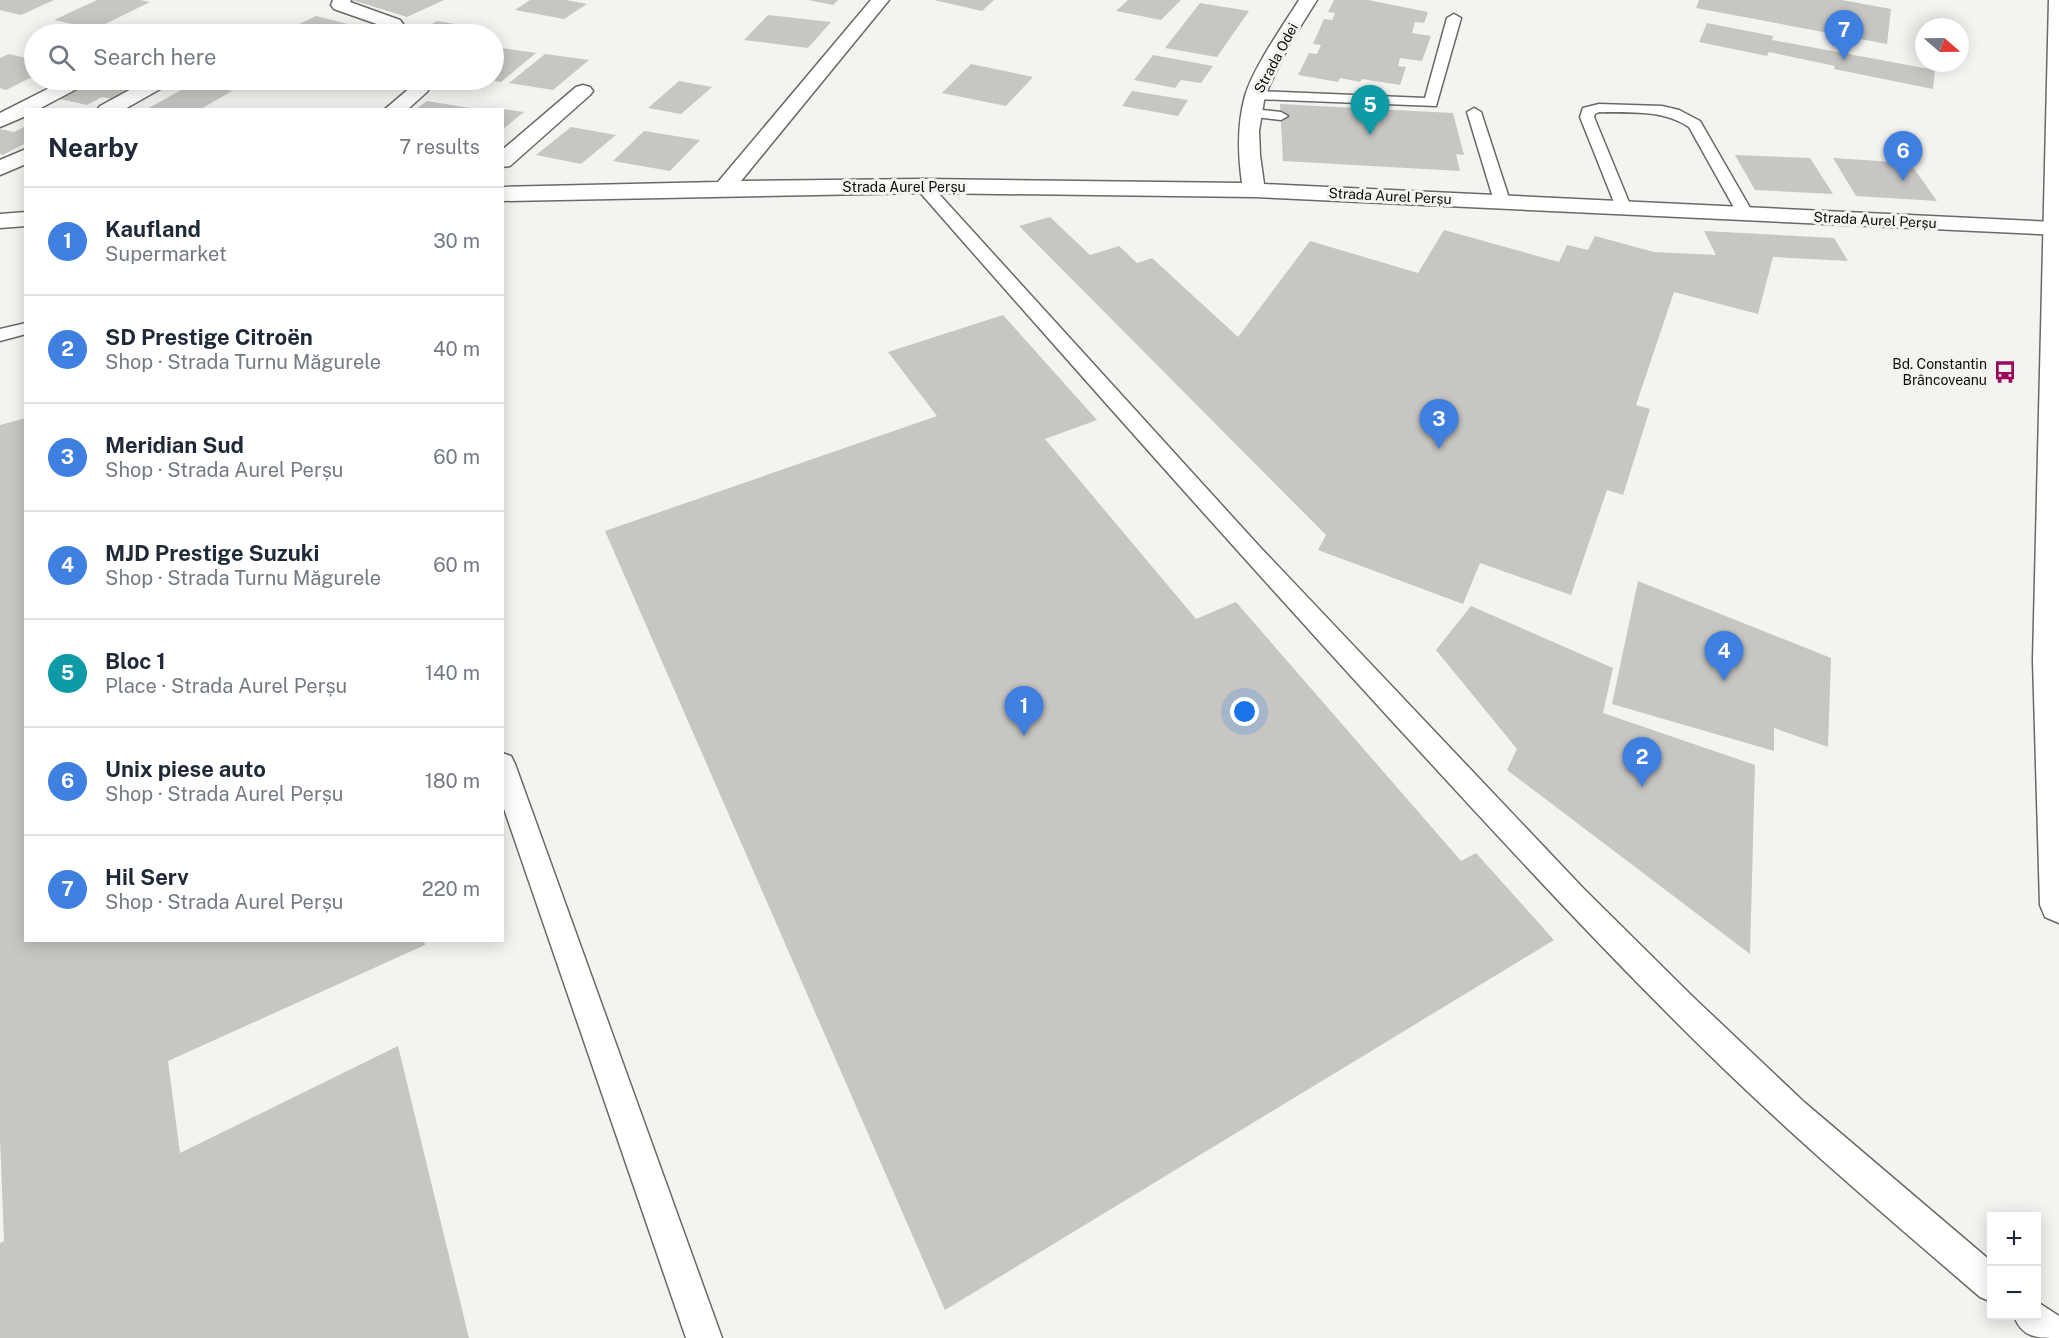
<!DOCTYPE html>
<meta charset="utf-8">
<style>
:root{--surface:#fff;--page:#f6f6f7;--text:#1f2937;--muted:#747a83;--line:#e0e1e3;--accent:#9a095a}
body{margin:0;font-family:"Public Sans",sans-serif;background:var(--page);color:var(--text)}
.controls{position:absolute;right:18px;bottom:18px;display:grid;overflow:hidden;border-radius:0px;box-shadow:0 3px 15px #0003}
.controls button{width:54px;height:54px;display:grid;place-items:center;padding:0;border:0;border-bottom:2px solid var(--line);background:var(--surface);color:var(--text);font:30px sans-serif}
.compass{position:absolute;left:1915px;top:18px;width:54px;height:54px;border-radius:50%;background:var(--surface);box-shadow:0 3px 15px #0003;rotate:110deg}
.you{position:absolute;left:1245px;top:712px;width:21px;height:21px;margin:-15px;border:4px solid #fff;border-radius:50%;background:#1a73e8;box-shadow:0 0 0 9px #1a73e833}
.badge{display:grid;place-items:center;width:39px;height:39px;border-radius:50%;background:var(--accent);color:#fff;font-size:20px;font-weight:700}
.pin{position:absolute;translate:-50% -50px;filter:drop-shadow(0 2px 3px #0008)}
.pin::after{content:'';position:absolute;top:32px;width:21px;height:18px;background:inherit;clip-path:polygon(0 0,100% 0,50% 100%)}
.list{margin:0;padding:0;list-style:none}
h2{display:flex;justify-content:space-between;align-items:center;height:78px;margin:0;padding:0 24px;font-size:26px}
h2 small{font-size:20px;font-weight:400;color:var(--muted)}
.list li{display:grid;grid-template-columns:39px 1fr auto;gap:18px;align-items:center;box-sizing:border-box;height:108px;padding:0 24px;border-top:2px solid var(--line)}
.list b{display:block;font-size:22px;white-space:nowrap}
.list p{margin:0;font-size:20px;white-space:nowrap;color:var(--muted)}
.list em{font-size:20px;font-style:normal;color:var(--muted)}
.icon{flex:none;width:33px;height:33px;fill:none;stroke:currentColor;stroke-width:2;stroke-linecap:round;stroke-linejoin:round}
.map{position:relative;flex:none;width:2059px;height:1338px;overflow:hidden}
.search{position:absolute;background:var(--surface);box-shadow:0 3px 15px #0003;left:24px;top:24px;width:480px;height:66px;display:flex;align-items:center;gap:15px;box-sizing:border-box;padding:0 21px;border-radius:33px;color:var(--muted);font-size:22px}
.panel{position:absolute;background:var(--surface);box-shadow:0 3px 15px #0003;left:24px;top:108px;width:480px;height:834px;border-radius:0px}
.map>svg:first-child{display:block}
.building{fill:#c8c6c3}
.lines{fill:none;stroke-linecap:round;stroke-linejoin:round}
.service-casing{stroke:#6a6966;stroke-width:3}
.minor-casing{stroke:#6a6966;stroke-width:3}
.secondary-casing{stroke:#6a6966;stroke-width:3}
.service{fill:#fff;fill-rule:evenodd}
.minor{fill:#fff;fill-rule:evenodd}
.secondary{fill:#fff;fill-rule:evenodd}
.labels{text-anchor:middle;stroke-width:6;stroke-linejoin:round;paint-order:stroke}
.far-street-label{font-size:14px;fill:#0c0b0a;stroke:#f3f3ef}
.far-poi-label{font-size:14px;fill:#0c0b0a;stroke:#f3f3ef;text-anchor:end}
</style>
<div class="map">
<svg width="2059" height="1338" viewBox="0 0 2059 1338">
<rect width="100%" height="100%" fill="#f3f3ef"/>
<!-- building -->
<g class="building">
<path d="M0,0h54l-33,15 -21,-5z"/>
<path d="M97,0h43l10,2 -55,27 -41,-9z"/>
<path d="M352,0h92l-37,17z"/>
<path d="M530,0h36l21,4 -23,15 -49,-9z"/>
<path d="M808,0h30l-5,5z"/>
<path d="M934,0h60l-12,11z"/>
<path d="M1128,0h53l-20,20 -45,-9z"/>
<path d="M1334,0h34l60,12 -4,11 -9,-1 -3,11 19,3 -9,25 -22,-3 -2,8 8,1 -6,18 -38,-6 -2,3 -20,-4 -2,4 -40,-7 11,-22 8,1 4,-9 -8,-1 11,-25 8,1 3,-7 -7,-1z"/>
<path d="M1699,0h143l49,9 -4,35 -191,-36z"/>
<path d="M1200,3l49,8 -32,46 -52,-9z"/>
<path d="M768,15l63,7 -23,26 -64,-8z"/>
<path d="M316,16l48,12 -13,6h-73z"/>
<path d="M437,21l49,8 -8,5h-63z"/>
<path d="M1707,23l66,13 -1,4 163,30 -2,19 -99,-20 1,-3 -66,-14 -2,4 -68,-14z"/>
<path d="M494,47l42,6 -35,29 -7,-1z"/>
<path d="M9,54l25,6v16l-28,14 -6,-2v-30z"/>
<path d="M545,54l44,6 -36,30 -44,-7z"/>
<path d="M1153,55l60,11 -12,17 -20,-3 -6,8 -41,-8z"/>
<path d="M971,64l62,13 -27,29 -64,-13z"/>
<path d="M97,80h51l-36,19 -10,-2 -15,8 -27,-6z"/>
<path d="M679,81l33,6 -31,27 -33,-6z"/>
<path d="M194,83l38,8 -33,19h-54z"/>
<path d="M1132,91l56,9 -10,16 -56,-10z"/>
<path d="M427,101l43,7v2h-55z"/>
<path d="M1280,104l173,9 11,42 -8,-1 4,17 -177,-10z"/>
<path d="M502,109l22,3 -22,18z"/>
<path d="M26,126v17l-23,12 -3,-1v-25l14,3z"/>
<path d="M571,127l45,8 -35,29 -45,-9z"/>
<path d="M644,131l56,9 -30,31 -57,-10z"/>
<path d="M1735,155l75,3 23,36 -78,-4z"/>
<path d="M1833,158l77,5 27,38 -81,-5z"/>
<path d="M1050,217l40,38 29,-9 18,17 15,-5 86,79 72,-96 108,32 26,-43 115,32 8,-17 21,5 7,-14 59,16 62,3 -12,-24 130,7 14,23 -75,-4 -15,57 -84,-22 -38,113 14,4 -27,86 -16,-5 -36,105 -91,-32 -17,41 -145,-54 8,-15 -307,-309z"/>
<path d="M1003,315l94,105 -52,19 151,180 40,-17 225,259 15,-8 78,87 -609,370 -340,-779 332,-115 -49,-64z"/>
<path d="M26,418v522h398l1,5 -257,116 12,92 218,-107 71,292h-469v-95l4,-2 -4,-103v-713z"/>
<path d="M1638,581l193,77 -3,89 -54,-19v23l-162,-47z"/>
<path d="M1471,606l142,62 -10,45 152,52 -5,189 -243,-184 10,-21 -81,-99z"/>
</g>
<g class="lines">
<!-- service casing -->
<g class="service-casing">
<g id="service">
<path d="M1454,14l7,4 -25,88 -181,-7 -7,-4 7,-4 170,7 22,-80z"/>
<path d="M1599,104l63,2 17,4 21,11 53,92 -2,3h-12l-2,-3 -48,-86c-27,-18 -59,-14 -90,-15l-4,2 -1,3 37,90 -8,5 -6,-2 -37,-93 3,-9z"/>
<path d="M1474,108l7,4 29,89 -2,3 -6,2 -8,-5 -27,-89z"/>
<path d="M1252,109l29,3 7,4 -7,4 -34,-4 -2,-3z"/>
<path d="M923,181l6,2 330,363 324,342 109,108 112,106 188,160v40l-12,-5c-86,-74 -172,-147 -254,-226 -120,-116 -233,-240 -346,-363 -156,-171 -310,-344 -463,-519l-2,-3z"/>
<path d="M26,323v11l-26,7v-12z"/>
<path d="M502,753l9,3 4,8 207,574h-36l-184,-535z"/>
<path d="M2036,1301l23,15v22c-22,0 -37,0 -45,-22h22z"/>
</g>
</g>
<!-- minor casing -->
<g class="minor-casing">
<g id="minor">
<path d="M333,0h18l-1,2 50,18 3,4 -3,4h-12l-54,-19 -3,-4z"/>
<path d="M871,0h18l-148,181 182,-2 319,4c-4,-29 -5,-58 3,-87 8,-28 38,-70 54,-96h18l-27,43 -25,52 -6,36 1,24 4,29 791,38 4,1v12l-805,-38 -331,-4 -421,8v-14l216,-5z"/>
<path d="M65,80h24l-3,4 -49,26h-11v6l-26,11v-14z"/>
<path d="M148,80h24l-3,4 -46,26h-26l3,-4z"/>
<path d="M418,85l7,2 3,4 -21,19h-23l27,-23z"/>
<path d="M583,85l7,2 3,4 -3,4 -80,71 -8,1v-17l74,-63z"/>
<path d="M26,149v15l-26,11v-15z"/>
<path d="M26,212v14l-26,2v-14z"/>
</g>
</g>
<!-- secondary casing -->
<g class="secondary-casing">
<path id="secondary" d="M2049,0h10v923l-14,-6 -5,-12 -7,-245z"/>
</g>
<!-- service -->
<use href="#service" class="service"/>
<!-- minor -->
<use href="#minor" class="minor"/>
<!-- secondary -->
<use href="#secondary" class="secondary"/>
</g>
<!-- icons -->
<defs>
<g id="bus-bare" transform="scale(1.8)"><path d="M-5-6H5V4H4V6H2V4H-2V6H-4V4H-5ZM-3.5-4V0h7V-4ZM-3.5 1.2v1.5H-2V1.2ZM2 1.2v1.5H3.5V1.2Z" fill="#9a095a" stroke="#f3f3ef" stroke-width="2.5" paint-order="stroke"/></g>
</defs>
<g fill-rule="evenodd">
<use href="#bus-bare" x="2005" y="372"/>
</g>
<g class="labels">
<!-- far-street labels -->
<g class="far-street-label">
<text transform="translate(1276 58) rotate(-62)" y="5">Strada Odei</text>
<text x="904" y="192">Strada Aurel Perșu</text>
<text transform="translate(1390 196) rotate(3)" y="5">Strada Aurel Perșu</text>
<text transform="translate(1875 220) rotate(3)" y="5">Strada Aurel Perșu</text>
</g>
<!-- far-poi labels -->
<g class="far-poi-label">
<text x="1987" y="369">Bd. Constantin<tspan x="1987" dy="16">Brâncoveanu</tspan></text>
</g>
</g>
</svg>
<div class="controls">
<button>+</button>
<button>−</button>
</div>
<svg class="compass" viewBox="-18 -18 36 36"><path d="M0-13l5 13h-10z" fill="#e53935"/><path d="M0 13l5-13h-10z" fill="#747a83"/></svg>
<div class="you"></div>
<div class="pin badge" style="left:1024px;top:736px;background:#3f7fe0">1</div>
<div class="pin badge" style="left:1642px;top:787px;background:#3f7fe0">2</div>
<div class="pin badge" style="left:1439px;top:449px;background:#3f7fe0">3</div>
<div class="pin badge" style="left:1724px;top:681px;background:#3f7fe0">4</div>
<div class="pin badge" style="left:1370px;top:135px;background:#0f9aa8">5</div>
<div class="pin badge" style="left:1903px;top:181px;background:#3f7fe0">6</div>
<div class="pin badge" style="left:1844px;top:60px;background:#3f7fe0">7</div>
<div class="search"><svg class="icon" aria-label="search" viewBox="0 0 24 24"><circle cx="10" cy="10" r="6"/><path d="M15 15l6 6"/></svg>Search here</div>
<section class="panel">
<h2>Nearby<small>7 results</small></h2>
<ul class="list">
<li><span class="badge" style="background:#3f7fe0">1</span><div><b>Kaufland</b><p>Supermarket</p></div><em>30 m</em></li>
<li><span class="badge" style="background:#3f7fe0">2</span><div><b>SD Prestige Citroën</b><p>Shop · Strada Turnu Măgurele</p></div><em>40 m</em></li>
<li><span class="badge" style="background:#3f7fe0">3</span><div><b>Meridian Sud</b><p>Shop · Strada Aurel Perșu</p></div><em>60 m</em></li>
<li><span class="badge" style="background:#3f7fe0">4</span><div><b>MJD Prestige Suzuki</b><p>Shop · Strada Turnu Măgurele</p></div><em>60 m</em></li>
<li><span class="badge" style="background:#0f9aa8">5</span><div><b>Bloc 1</b><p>Place · Strada Aurel Perșu</p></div><em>140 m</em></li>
<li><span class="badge" style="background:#3f7fe0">6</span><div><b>Unix piese auto</b><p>Shop · Strada Aurel Perșu</p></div><em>180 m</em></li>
<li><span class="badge" style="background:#3f7fe0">7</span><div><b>Hil Serv</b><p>Shop · Strada Aurel Perșu</p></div><em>220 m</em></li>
</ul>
</section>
</div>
